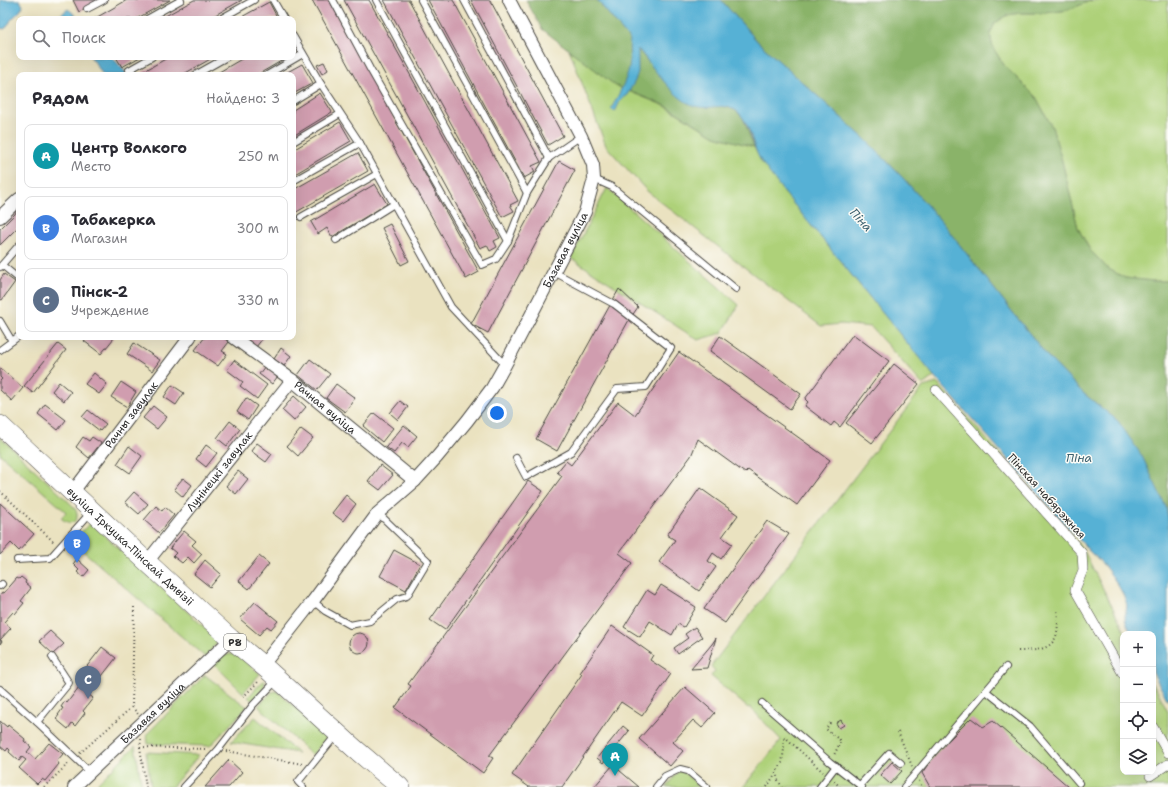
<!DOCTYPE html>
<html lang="ru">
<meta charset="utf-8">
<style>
:root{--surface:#fff;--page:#f7f7f7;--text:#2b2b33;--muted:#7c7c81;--line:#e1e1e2;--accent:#111827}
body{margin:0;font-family:"Shantell Sans",sans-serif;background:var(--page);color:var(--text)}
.controls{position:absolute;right:12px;bottom:12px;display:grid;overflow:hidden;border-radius:8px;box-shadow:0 4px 16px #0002}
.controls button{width:36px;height:36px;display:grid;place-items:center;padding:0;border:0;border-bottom:1px solid var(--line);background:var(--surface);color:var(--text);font:20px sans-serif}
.you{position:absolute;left:497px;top:413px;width:14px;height:14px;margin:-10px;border:3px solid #fff;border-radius:50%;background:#1a73e8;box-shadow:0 0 0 6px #1a73e833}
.badge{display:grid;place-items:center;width:26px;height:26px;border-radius:50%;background:var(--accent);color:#fff;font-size:13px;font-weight:700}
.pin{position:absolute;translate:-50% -33px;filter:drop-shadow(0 1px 2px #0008)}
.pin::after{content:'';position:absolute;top:21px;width:14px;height:12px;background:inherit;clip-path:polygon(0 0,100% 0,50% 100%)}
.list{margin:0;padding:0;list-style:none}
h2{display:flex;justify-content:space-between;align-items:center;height:52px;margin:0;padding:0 16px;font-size:17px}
h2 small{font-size:13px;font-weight:400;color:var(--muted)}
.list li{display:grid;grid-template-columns:26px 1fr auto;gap:12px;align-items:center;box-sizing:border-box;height:64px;margin:0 8px 8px;padding:0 8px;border:1px solid var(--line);border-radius:8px}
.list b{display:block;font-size:15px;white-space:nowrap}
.list p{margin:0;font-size:13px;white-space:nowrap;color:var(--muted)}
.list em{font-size:13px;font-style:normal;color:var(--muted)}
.icon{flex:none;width:22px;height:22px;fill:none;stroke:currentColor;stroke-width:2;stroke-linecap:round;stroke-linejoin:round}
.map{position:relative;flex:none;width:1168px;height:787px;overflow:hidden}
.search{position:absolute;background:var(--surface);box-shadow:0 4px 16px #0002;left:16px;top:16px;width:280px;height:44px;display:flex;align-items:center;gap:10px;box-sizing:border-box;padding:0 14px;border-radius:8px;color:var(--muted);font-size:15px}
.panel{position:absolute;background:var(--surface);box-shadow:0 4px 16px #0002;left:16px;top:72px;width:280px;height:268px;border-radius:8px}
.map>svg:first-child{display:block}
.green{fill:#aed179;stroke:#6c7e52}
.forest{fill:#8ab369;stroke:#5a6f4a}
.water{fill:#57b1d5;stroke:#416e80}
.building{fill:#d09daf}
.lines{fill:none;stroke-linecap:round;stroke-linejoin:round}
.service-casing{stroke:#484641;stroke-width:8}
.pedestrian-casing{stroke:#484641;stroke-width:10}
.minor-casing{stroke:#484641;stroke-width:14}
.primary-casing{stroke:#484641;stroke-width:20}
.path{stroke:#484641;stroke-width:2;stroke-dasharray:1 3;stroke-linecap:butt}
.service{stroke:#fff;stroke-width:6}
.pedestrian{stroke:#fff;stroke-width:9}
.minor{stroke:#fff;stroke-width:12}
.primary{stroke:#fff;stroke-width:19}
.labels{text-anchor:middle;stroke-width:3;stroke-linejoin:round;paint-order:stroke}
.shield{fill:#fdfcf7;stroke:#6a6a68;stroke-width:1}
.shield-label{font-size:10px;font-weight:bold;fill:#2b2b2b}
.street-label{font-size:11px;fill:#2b2b2b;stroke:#fdfcf7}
.water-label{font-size:12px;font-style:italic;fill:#3d616f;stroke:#fdfcf7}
</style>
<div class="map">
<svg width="1168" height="787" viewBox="0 0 1168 787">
<rect width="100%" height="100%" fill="#fdfcf7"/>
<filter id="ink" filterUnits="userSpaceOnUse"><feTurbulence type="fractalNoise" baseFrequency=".025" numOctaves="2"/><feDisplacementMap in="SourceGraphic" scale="8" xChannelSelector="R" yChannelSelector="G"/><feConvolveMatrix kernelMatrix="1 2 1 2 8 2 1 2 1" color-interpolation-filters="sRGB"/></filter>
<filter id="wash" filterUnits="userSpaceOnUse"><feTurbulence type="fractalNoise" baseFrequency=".012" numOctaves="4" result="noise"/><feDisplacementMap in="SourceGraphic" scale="16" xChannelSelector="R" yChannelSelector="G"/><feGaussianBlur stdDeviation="0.9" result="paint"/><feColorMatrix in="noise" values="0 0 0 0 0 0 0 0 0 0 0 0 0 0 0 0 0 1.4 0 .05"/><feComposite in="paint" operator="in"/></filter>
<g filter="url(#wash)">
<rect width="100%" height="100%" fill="#eae2c0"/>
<!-- green -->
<g class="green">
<path d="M1092,0h76v281h-15l-28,-3 -18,-10 -17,-18 -12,-22 -16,-67 -10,-34 -16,-30 -32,-32 -11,-17 -3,-14 5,-11 13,-8 12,-2h26l22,-3z"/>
<path d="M569,49l47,37 49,20 50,30 39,11 7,14 22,30 151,185 -11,9 -52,-58 -30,-3 -20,2 -64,-49 -110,-86 -41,-45z"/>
<path d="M607,188l132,117 -17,28 -24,7 -127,-82z"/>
<path d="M937,383l146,166 43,85h-3v138h30v-89l15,28v76h-425l38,-47 -31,-33 -2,1 -37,-32 4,-5 -4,-5 212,-279z"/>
<path d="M0,437l73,69c10,12 0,23 -12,12l5,-6 -66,-58z"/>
<path d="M92,524l124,114v6l-11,13 -123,-107 -12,-6 18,-19z"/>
<path d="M231,654l7,1 22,19 -17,19 -29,-29 8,-8z"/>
<path d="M205,675l42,32 -37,39 -62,-2 -1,-10z"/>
<path d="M264,680l1,2 -1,5 -2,4 -10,10 -4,-4z"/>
<path d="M277,691l48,43 1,5 -14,16 -54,-49 14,-14z"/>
<path d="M255,717l43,36 -67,-11z"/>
<path d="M135,746l7,41h-48z"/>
<path d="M146,752l53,3 -27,32h-21z"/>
<path d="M680,769l20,18h-34z"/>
</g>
<!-- forest -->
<g class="forest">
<path d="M526,0h71l72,87 66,23 8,8 11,29 -39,-11 -49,-30 -50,-20 -74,-57z"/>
<path d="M721,0h371l-24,10 -22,3h-26l-12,2 -13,8 -5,11 3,14 11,17 32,32 16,30 10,34 16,67 12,22 17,18 18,10 28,3h15v237l-2,-11 -48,-86 -35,-28 -35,-36 -108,-137 -37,-42 -37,-38 -107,-97z"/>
</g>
<!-- water -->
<g class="water">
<path d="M0,0h20l3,6 -3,5 -9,9 -4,7 -3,2 -4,-1z"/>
<path d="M597,0h124l38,43 107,97 37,38 37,42 108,137 35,36 35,28 24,35 24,51 2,11v183l-15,-28v-39h-21c-2,-5 -7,-11 -7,-17 0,-5 3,-9 1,-15 -3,-12 -24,-42 -34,-48l-158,-178 -151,-185c-7,-10 -15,-19 -22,-30 -9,-14 -11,-42 -26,-51 -11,-7 -24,-1 -36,-3 -23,-3 -46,-41 -61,-58v23l-3,9 -8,14 -6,4 -6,13 -4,-3c6,-11 15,-28 18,-41 2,-9 -1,-19 1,-28z"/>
<path d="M68,9l12,10h-21v-3z"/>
<path d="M90,57h22l16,18h-25l-9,-14z"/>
</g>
<g id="blocks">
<!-- building -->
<g class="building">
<path d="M73,0h27l-21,12z"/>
<path d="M127,0h43l-34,19h-42z"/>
<path d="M194,0h48l-34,19h-48z"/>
<path d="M312,0h17l150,272 -13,7z"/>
<path d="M344,0h25l131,238 -6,3 3,6 -7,4 -3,-6 -7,3z"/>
<path d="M384,0h25l109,201 -8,4 4,6 -12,6z"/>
<path d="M428,0h25l88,162 -9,4 3,6 -11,6z"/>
<path d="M471,0h19l73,136 -15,9z"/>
<path d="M269,2l9,17h-40z"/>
<path d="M293,46l4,6 -4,2z"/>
<path d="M116,57h24l-18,10z"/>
<path d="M169,57h45l-32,18h-45z"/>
<path d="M245,57h43l-31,18h-43z"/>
<path d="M324,62l4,8 -6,4 -5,-9z"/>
<path d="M302,64l11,19 -20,11v-19h-11z"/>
<path d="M320,93l12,19 -39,24v-26z"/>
<path d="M340,122l11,19 -58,34v-25z"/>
<path d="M358,153l10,18 -75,43v-24z"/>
<path d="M559,161l16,9 -87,163 -17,-9z"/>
<path d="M375,184l12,20 -55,33 -5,-9 -9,6 -7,-12z"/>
<path d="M19,208v18l-19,19v-16l15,-15z"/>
<path d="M390,224l19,37 -8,4 -19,-37z"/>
<path d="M4,274l11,8 -13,18 -2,-1v-19z"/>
<path d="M619,289l19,18 -9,13 -72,131 -21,-12z"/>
<path d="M853,334l36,27 -49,66 -6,-5 -3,4 -26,-20 3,-4 -3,-3z"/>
<path d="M720,336l81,58 -11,15 -80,-58z"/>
<path d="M87,337h26l1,1 -13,16 -17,-13z"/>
<path d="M205,337h17l7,5 -7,9 5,3 -9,12 -23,-16z"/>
<path d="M247,337h15l1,1 -7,9 -11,-8z"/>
<path d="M134,343l26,17 -8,11 -25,-17z"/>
<path d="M58,344l8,6 -33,43 -9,-7z"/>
<path d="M281,348l10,8 -7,10 -10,-7z"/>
<path d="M679,352l151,108 -33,45 -49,-35 -3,3 -47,-34 -7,17 -72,97 13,10 -143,193 4,2 -10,15 -88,-65 16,-22 -3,-2 154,-208 -5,-4 9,-11 5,4 47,-63 17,13z"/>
<path d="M310,359l20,15 -13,16 -19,-15z"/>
<path d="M234,360l33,25 -10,14 -17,-13 3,-4 -16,-12z"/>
<path d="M894,364l25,20 -47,59 -26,-20z"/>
<path d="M265,366l13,10 -6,8 -13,-10z"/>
<path d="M0,368l23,20 -11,13 -12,-11v-9l2,-2 -2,-2z"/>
<path d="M94,373l13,11 -8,10 -14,-10z"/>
<path d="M59,382l12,10 -7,9 -12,-10z"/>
<path d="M121,382l15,10 -9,15 -16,-10z"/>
<path d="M336,384l19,14 -10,14 -19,-14z"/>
<path d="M172,385l12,8 -8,12 -12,-8z"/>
<path d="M294,396l12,11 -12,14 -12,-11z"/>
<path d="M246,398l11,8 -9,14 -11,-8z"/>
<path d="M400,401l8,6 -10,13 -8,-7z"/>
<path d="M45,404l21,16 -8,10 -20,-16z"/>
<path d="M153,406l14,11 -10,12 -14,-11z"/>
<path d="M88,410l18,14 -6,7 -18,-14z"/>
<path d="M374,413l19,15 -11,14 -19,-16z"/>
<path d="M230,421l10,8 -13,17 -10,-8z"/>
<path d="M404,425l13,11 -9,11 -6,-4 -8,10 -8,-6z"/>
<path d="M301,429l12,9 -15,18 -11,-10z"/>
<path d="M83,437l6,4 3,-4 9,6 -12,15 -13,-11z"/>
<path d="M257,443l15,11 -6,8 -15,-11z"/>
<path d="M206,445l11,8 -11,14 -10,-8z"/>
<path d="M129,446l13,10 -12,17 -13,-9z"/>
<path d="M380,465l13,10 -13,15 -12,-9z"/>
<path d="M238,471l10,8 -12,15 -10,-8z"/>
<path d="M183,478l9,7 -9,12 -9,-8z"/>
<path d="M528,481l15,10 -98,139 -15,-10z"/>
<path d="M700,488l38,27 -16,22 10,7 -11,15 -8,-6 -5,8 8,6 -17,24 -40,-29 16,-22 -8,-5z"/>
<path d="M134,492l14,12 -9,10 -14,-12z"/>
<path d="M346,495l10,9 -13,17 -11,-8z"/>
<path d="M0,503l34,31 -15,17 -8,-8 -11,12z"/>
<path d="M156,506l6,5 3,-4 9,8 -15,18 -15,-13z"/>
<path d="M767,521l22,13 -64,89 -21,-14z"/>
<path d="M184,531l12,10 -4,4 10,9 -8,9 -6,-6 -6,6 -9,-7 3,-3 -6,-5z"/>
<path d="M394,550l26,14 -14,26 -26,-14z"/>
<path d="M259,556l10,8 -20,25 -10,-8z"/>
<path d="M77,559l12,11 -6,7 -6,-5 2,-2 -6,-6z"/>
<path d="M205,560l16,14 -11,13 -16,-13z"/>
<path d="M21,577l5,4 -1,2 6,5 -10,13 3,2 -9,11 -2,-2 -9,10 7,6 -11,12 2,1 -2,3v-49l2,-3 2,1 13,-15 2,1z"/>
<path d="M661,585l35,22 -12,20 -6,-3 -6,11 -22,-14 -10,16 -16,-10 23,-37 8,5z"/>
<path d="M255,602l23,19 -7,8 -4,-3 -8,9 -19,-16z"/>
<path d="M612,626l41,29 -3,5 21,14 -29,42 -21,-14 -59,85h-33l-17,-12 70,-101 -2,-1z"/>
<path d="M695,627l7,10 -24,17 -4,-6 14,-10 -3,-4z"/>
<path d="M50,631l14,13 -11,10 -14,-13z"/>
<circle cx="359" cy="643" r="10"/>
<path d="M716,638l-9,30 -16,1 21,-25z"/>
<path d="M102,647l14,11 -28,36 5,4 -10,13 2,2 -10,13 -3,-3 -4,6 -12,-10 3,-4h-1l5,-7 -2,-1 4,-6 2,2 12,-16 2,2 3,-4 -7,-6z"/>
<path d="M685,687l30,26 -13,15 -9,-8 -20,22 10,9 -13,15 -31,-27z"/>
<path d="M971,718l12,9 10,-6 76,66h-139l-8,-14 14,-20z"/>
<path d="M841,720l3,5 -5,3 -3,-5z"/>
<path d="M0,721l7,6 1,-2 17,14 -1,2 7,6 -4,5 8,7 14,-16 14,11 -6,7 2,3 -14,17 -3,-2 -5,5 -18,-16 7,-8 -4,-3 -3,4 -10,-9 1,-2 -2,-2 -2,3 -6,-5 1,-4z"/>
<path d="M623,726l6,5 -26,32 -6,-5z"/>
<path d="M229,760l13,12 -13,15h-24z"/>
<path d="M892,762l10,9 -12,13 -10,-9z"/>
<path d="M613,765l26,22h-45z"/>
</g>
</g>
</g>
<g filter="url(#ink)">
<use href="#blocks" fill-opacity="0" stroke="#484641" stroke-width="1"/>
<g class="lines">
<!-- service casing -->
<g class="service-casing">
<g id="service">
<path d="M273,0l11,19"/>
<path d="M333,0l37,69 112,196 14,-6 12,-18 19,-48 22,-35 32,-22"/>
<path d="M376,0l132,241"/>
<path d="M421,0l106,193"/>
<path d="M464,0l85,158"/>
<path d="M87,9l17,-9"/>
<path d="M147,19l34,-19"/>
<path d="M220,19l34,-19"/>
<path d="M293,36l28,48 39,59 91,164 54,58"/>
<path d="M129,70l23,-13"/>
<path d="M195,75l32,-18"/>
<path d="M267,75l36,-21"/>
<path d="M293,101l28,-17"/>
<path d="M293,142l47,-28"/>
<path d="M594,179l18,8 124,102"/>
<path d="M293,181l67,-38"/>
<path d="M301,217l76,-43"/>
<path d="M336,240l58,-36"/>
<path d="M2,265l17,14"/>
<path d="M0,267l19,-22"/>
<path d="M0,321l12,20"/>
<path d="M0,350l19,-14"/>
<path d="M516,458l10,19 45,-25 46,-63 29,-2 25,-39 -57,-44 -60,-32"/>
<path d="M17,560l33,-2 41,-46"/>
<path d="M0,586l2,-2"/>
<path d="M313,601l12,10 25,14 20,-4 27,-22 10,-3 21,-35 -50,-48"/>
<path d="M0,689l37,33 53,50"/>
<path d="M986,691l44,35 49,57"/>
<path d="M762,703l68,59 32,25"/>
<path d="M37,722l32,-39 -17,-26"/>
<path d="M860,785l29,-32 12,10"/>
<path d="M184,787l34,-37 35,-45 23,-24"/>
<path d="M303,787l-5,-5 38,-47"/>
<path d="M656,787l9,-11 15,-7 8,2 19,16"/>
<path d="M820,787l16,-21"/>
<path d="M904,787l102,-120"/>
</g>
</g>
<!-- pedestrian casing -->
<g class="pedestrian-casing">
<g id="pedestrian">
<path d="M936,390l146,163 1,17 -8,20 48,84"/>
<path d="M1153,727l15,26"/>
<path d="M1150,776l18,-12"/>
</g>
</g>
<!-- minor casing -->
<g class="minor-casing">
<g id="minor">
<path d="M0,217l19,-18"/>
<path id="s1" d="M233,337l59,43 123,101"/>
<path id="s2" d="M72,493l118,-156"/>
<path id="s3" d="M147,562l145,-182"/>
<path id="s4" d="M262,666l51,-65 65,-88 37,-32 22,-24 30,-36 25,-33 13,-23 80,-153 9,-33 -1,-14 -12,-29 -72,-136"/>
<path id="s5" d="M74,787l70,-66 87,-82"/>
</g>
</g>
<!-- primary casing -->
<g class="primary-casing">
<g id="primary">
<path id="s6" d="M0,425l147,137 84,77 38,32 85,77 46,39"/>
</g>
</g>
<!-- path -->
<g class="path">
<path d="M0,491l55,52"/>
<path d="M134,607l-2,100 6,7"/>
<path d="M1018,651c34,0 43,-7 39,-42"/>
<path d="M243,697l16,-16"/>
<path d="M830,723l-4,6 15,12 -7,14"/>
<path d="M898,732l14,34"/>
<path d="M141,739l-1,8 6,40"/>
<path d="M140,747l68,2"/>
<path d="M226,751l77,13"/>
<path d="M80,753l52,-46"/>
<path d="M776,772l2,8 4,7"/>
<path d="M834,781l6,6"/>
<path d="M919,781l3,6"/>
<path d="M44,787l25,-24"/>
<path d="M767,787l15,-24 2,-14v-13l39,36"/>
</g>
<!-- service -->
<use href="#service" class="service"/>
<!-- pedestrian -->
<use href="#pedestrian" class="pedestrian"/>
<!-- minor -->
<use href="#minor" class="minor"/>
<!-- primary -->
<use href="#primary" class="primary"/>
</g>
</g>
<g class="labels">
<!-- shield labels -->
<rect class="shield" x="224" y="634" width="22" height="16" rx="3"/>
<g class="shield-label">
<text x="235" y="646">Р8</text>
</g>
<!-- street labels -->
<g class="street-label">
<text dy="4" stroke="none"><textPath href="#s4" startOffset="518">Базавая вуліца</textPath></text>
<text dy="4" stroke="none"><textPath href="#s1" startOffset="116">Рачная вуліца</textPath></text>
<text dy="4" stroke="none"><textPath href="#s2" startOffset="98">Рачны завулак</textPath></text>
<text dy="4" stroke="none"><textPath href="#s3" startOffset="116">Лунінецкі завулак</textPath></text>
<text transform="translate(1047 496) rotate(48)" y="4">Пінская набярэжная</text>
<text dy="4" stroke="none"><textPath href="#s6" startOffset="178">вуліца Іркуцка-Пінскай Дывізіі</textPath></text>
<text dy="4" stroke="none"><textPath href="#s5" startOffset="108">Базавая вуліца</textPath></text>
</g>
<!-- water labels -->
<g class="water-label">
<text transform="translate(861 220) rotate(48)" y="4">Піна</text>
<text x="1079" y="462">Піна</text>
</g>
</g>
</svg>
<div class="controls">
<button>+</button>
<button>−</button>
<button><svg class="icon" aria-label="locate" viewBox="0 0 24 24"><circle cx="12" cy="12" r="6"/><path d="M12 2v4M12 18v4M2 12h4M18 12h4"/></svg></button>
<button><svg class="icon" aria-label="layers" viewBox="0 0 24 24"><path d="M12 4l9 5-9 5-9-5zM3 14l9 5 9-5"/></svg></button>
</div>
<div class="you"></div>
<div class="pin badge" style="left:615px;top:776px;background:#0f9aa8">A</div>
<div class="pin badge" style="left:77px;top:563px;background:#3f7fe0">B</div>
<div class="pin badge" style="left:88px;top:699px;background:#5c6f8a">C</div>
<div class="search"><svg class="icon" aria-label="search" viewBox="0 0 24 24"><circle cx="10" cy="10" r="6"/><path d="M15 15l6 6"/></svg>Поиск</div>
<section class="panel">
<h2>Рядом<small>Найдено: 3</small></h2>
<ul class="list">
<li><span class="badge" style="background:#0f9aa8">A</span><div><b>Центр Волкого</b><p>Место</p></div><em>250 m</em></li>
<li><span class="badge" style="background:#3f7fe0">B</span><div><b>Табакерка</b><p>Магазин</p></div><em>300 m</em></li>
<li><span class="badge" style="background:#5c6f8a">C</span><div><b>Пінск-2</b><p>Учреждение</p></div><em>330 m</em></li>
</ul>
</section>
</div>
